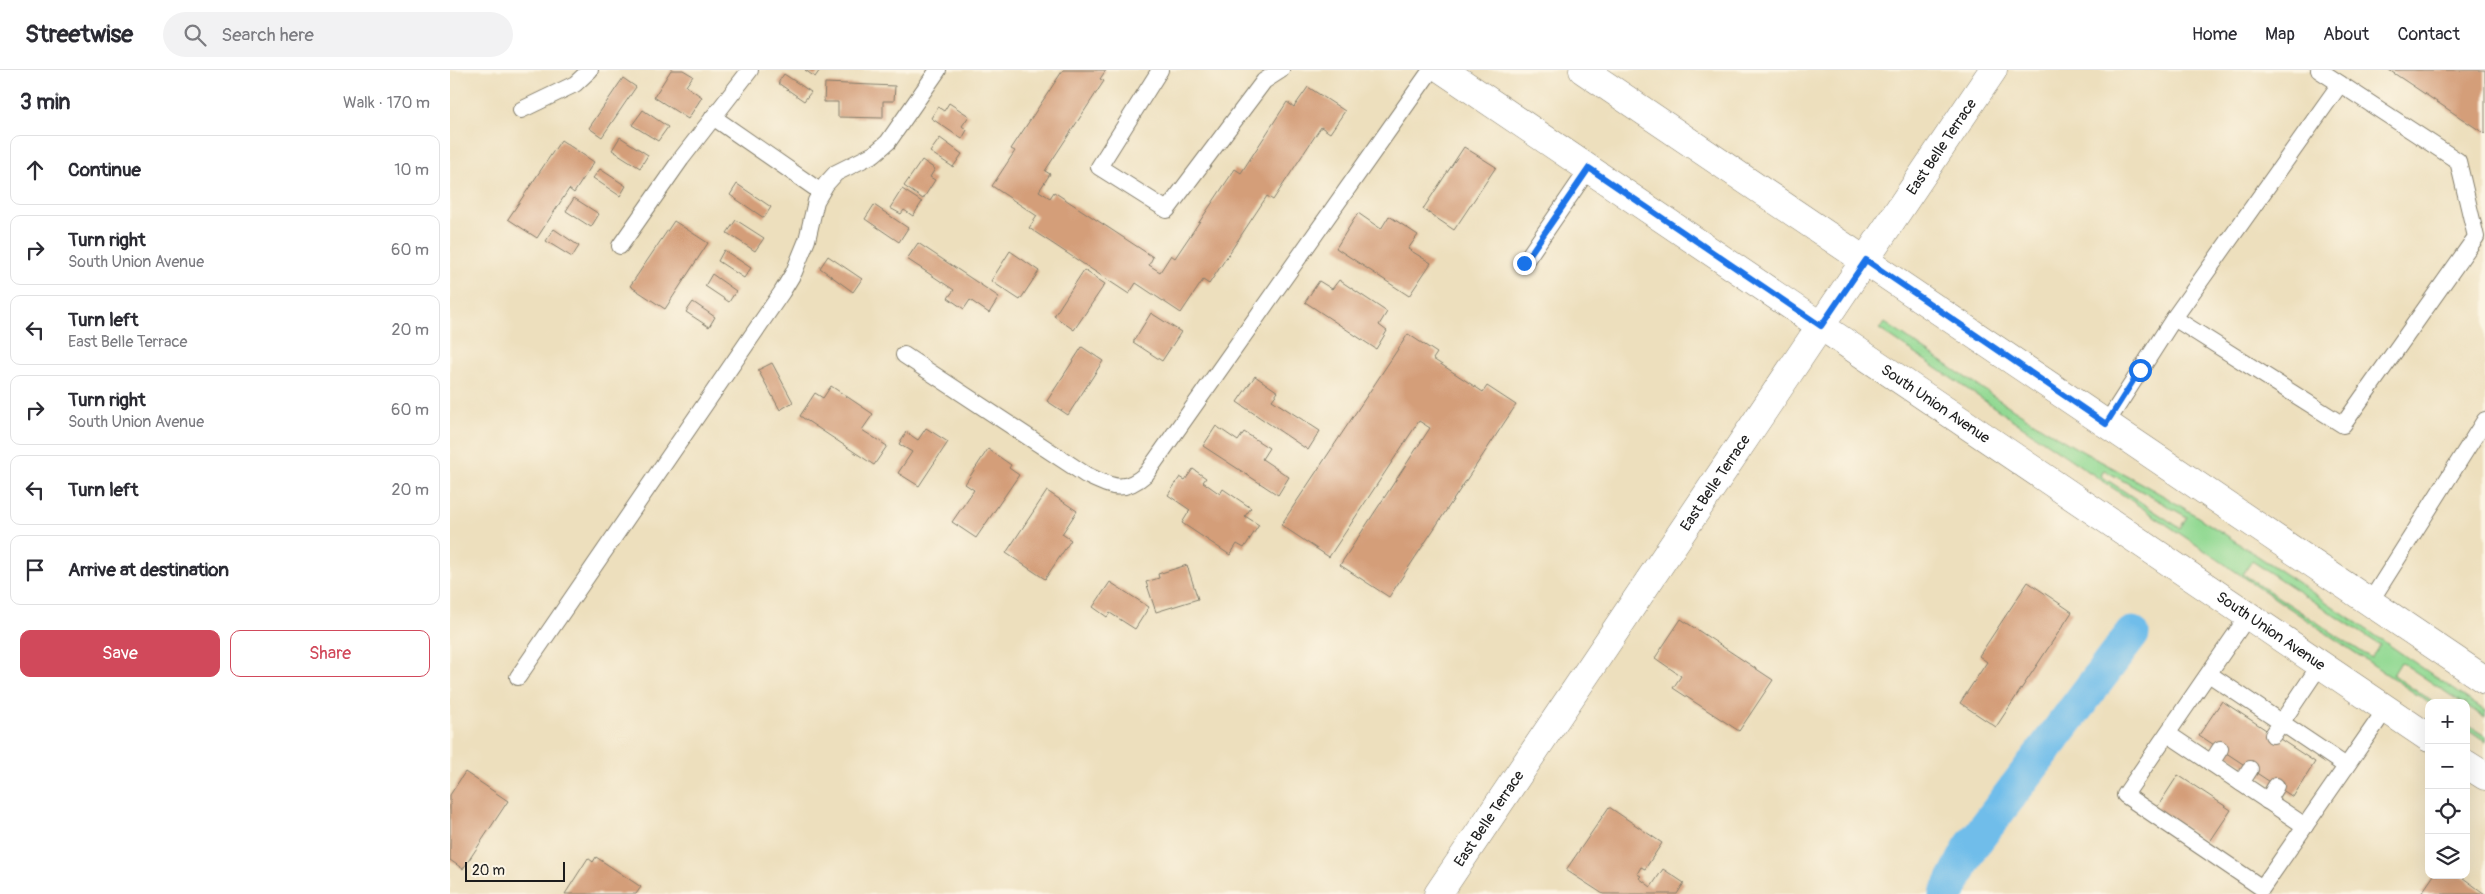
<!DOCTYPE html>
<meta charset="utf-8">
<style>
:root{--surface:#fff;--page:#f2f2f3;--text:#2b2b33;--muted:#7c7c81;--line:#e1e1e2;--accent:#d1495b}
body{margin:0;font-family:Pangolin,sans-serif;background:var(--page);color:var(--text)}
.controls{position:absolute;right:15px;bottom:15px;display:grid;overflow:hidden;border-radius:10px;box-shadow:0 5px 20px #0002}
.controls button{width:45px;height:45px;display:grid;place-items:center;padding:0;border:0;border-bottom:1px solid var(--line);background:var(--surface);color:var(--text);font:25px sans-serif}
.scale{position:absolute;left:15px;bottom:12px;width:100px;box-sizing:border-box;padding-left:5px;border:2px solid #1c1c1c;border-top:0;font-size:14px;line-height:18px;white-space:nowrap;color:#1c1c1c;-webkit-text-stroke:4px #fcf5e5;paint-order:stroke}
.stop{position:absolute;width:15px;height:15px;margin:-11px;border:4px solid #1a73e8;border-radius:50%;background:#fff}
.stop.end{background:#1a73e8;border-color:#fff;box-shadow:0 1px 5px #0008}
.list{margin:0;padding:0;list-style:none}
h2{display:flex;justify-content:space-between;align-items:center;height:65px;margin:0;padding:0 20px;font-size:21px}
h2 small{font-size:16px;font-weight:400;color:var(--muted)}
.list li{display:grid;grid-template-columns:32px 1fr auto;gap:15px;align-items:center;box-sizing:border-box;height:70px;margin:0 10px 10px;padding:0 10px;border:1px solid var(--line);border-radius:10px}
.list b{display:block;font-size:19px;white-space:nowrap}
.list p{margin:0;font-size:16px;white-space:nowrap;color:var(--muted)}
.list em{font-size:16px;font-style:normal;color:var(--muted)}
.actions{display:flex;gap:10px;padding:15px 20px}
.actions a{flex:1;padding:11px 0;border:1px solid var(--accent);border-radius:10px;text-align:center;font-size:18px;color:var(--accent)}
.actions .main{background:var(--accent);color:#fff}
.icon{flex:none;width:28px;height:28px;fill:none;stroke:currentColor;stroke-width:2;stroke-linecap:round;stroke-linejoin:round}
.map{position:relative;flex:none;width:2035px;height:824px;overflow:hidden}
header{display:flex;align-items:center;gap:30px;box-sizing:border-box;height:70px;padding:0 25px;background:var(--surface);border-bottom:1px solid var(--line)}
header strong{font-size:24px}
nav{display:flex;gap:28px;margin-inline-start:auto;font-size:18px}
.search{width:350px;height:45px;background:var(--page);display:flex;align-items:center;gap:12px;box-sizing:border-box;padding:0 18px;border-radius:28px;color:var(--muted);font-size:19px}
main{display:flex}
aside{flex:1;background:var(--surface)}
.map>svg:first-child{display:block}
.green{fill:#92d993;stroke:#577a58;fill-rule:evenodd}
.lines{fill:none;stroke-linecap:round;stroke-linejoin:round}
.canal{stroke:#6fbdea;stroke-width:35}
.building{fill:#d49e79}
.service-casing{stroke:#847e6c;stroke-width:18}
.tertiary-casing{stroke:#847e6c;stroke-width:29}
.primary-casing{stroke:#847e6c;stroke-width:29}
.service{stroke:#fff;stroke-width:16}
.tertiary{stroke:#fff;stroke-width:28}
.primary{stroke:#fff;stroke-width:28}
.route{stroke:#1a73e8;stroke-width:6}
.labels{text-anchor:middle;stroke-width:4;stroke-linejoin:round;paint-order:stroke}
.street-label{font-size:15px;fill:#1c1c1c;stroke:#fcf5e5}
</style>
<header>
<strong>Streetwise</strong>
<div class="search"><svg class="icon" aria-label="search" viewBox="0 0 24 24"><circle cx="10" cy="10" r="6"/><path d="M15 15l6 6"/></svg>Search here</div>
<nav><a>Home</a><a>Map</a><a>About</a><a>Contact</a></nav>
</header>
<main>
<aside>
<h2>3 min<small>Walk · 170 m</small></h2>
<ul class="list">
<li><svg class="icon" aria-label="ahead" viewBox="0 0 24 24"><path d="M12 20V5M6 11l6-6 6 6"/></svg><div><b>Continue</b></div><em>10 m</em></li>
<li><svg class="icon" aria-label="right" viewBox="0 0 24 24"><path d="M7 20v-9h11M14 6l5 5-5 5"/></svg><div><b>Turn right</b><p>South Union Avenue</p></div><em>60 m</em></li>
<li><svg class="icon" aria-label="left" viewBox="0 0 24 24"><path d="M17 20v-9H6M10 6l-5 5 5 5"/></svg><div><b>Turn left</b><p>East Belle Terrace</p></div><em>20 m</em></li>
<li><svg class="icon" aria-label="right" viewBox="0 0 24 24"><path d="M7 20v-9h11M14 6l5 5-5 5"/></svg><div><b>Turn right</b><p>South Union Avenue</p></div><em>60 m</em></li>
<li><svg class="icon" aria-label="left" viewBox="0 0 24 24"><path d="M17 20v-9H6M10 6l-5 5 5 5"/></svg><div><b>Turn left</b></div><em>20 m</em></li>
<li><svg class="icon" aria-label="arrive" viewBox="0 0 24 24"><path d="M6 21V4h12l-3 4 3 4H6"/></svg><div><b>Arrive at destination</b></div></li>
</ul>
<div class="actions"><a class="main">Save</a><a>Share</a></div>
</aside>
<div class="map">
<svg width="2035" height="824" viewBox="0 0 2035 824">
<rect width="100%" height="100%" fill="#fcf5e5"/>
<filter id="ink" filterUnits="userSpaceOnUse"><feTurbulence type="fractalNoise" baseFrequency=".02" numOctaves="2"/><feDisplacementMap in="SourceGraphic" scale="10" xChannelSelector="R" yChannelSelector="G"/><feConvolveMatrix kernelMatrix="1 2 1 2 8 2 1 2 1" color-interpolation-filters="sRGB"/></filter>
<filter id="wash" filterUnits="userSpaceOnUse"><feTurbulence type="fractalNoise" baseFrequency=".0096" numOctaves="4" result="noise"/><feDisplacementMap in="SourceGraphic" scale="20" xChannelSelector="R" yChannelSelector="G"/><feGaussianBlur stdDeviation="1.12" result="paint"/><feColorMatrix in="noise" values="0 0 0 0 0 0 0 0 0 0 0 0 0 0 0 0 0 1.4 0 .05"/><feComposite in="paint" operator="in"/></filter>
<g filter="url(#wash)">
<rect width="100%" height="100%" fill="#eddfbd"/>
<!-- green -->
<g class="green">
<path d="M1435,253c61,41 122,84 186,122 39,22 78,41 116,65 101,64 199,133 298,201v7l-19,-13v-2h-4l-61,-41 -8,13 41,28h-5l-550,-374zM1654,400l83,47 -7,11 -79,-52zM1802,491l128,84 -9,13 -128,-84z"/>
<path d="M2016,654l19,12v6l-19,-13z"/>
</g>
<g class="lines">
<!-- canal -->
<path class="canal" d="M1497,824l23,-46 162,-214"/>
</g>
<g id="blocks">
<!-- building -->
<g class="building">
<path d="M221,0h12l10,6 -7,10 16,11 -14,22 -34,-22z"/>
<path d="M355,0h15l-5,7z"/>
<path d="M613,0h43l-6,9 4,2 -59,90 5,3 -11,17 11,7 4,-6 99,65 -4,8 11,7 11,-17 4,3 60,-89 6,4 46,-71 7,5 14,-20 37,24 -15,22 -9,-6 -48,73 -6,-4 -58,88 -6,-4 -22,33 -45,-30 -7,11 -100,-66 8,-12 -45,-30 23,-35 -4,-2z"/>
<path d="M1939,0h96v64z"/>
<path d="M334,4l27,18 -7,9 -26,-18z"/>
<path d="M173,8l13,9 -34,50 -13,-9z"/>
<path d="M375,13l70,3 -1,15h-11v17l-45,-1v-15h-14z"/>
<path d="M499,33l20,13 -7,10 5,4 -5,9 -31,-21 7,-11 6,4z"/>
<path d="M193,40l25,17 -10,14 -26,-16z"/>
<path d="M170,67l28,18 -8,13 -28,-18z"/>
<path d="M490,68l22,16 -9,13 -23,-15z"/>
<path d="M111,70l33,22 -20,31 -5,-4 -32,49 -29,-19z"/>
<path d="M1014,77l32,20 -42,63 -31,-21z"/>
<path d="M472,90l13,9 -5,8 5,3 -12,19 -19,-13z"/>
<path d="M150,99l26,17 -6,10 -27,-18z"/>
<path d="M287,114l34,23 -7,11 -34,-23z"/>
<path d="M452,119l20,13 -9,14 -9,-6 -3,4 -11,-6z"/>
<path d="M124,128l25,16 -8,13 -25,-16z"/>
<path d="M424,135l34,23 -9,14 -34,-23z"/>
<path d="M908,143l23,16 8,-13 29,19 -10,14 23,14 -22,33 -73,-48z"/>
<path d="M286,150l28,18 -9,13 -28,-18z"/>
<path d="M224,151l34,22 -43,66 -35,-23z"/>
<path d="M104,159l25,17 -7,11 -26,-16z"/>
<path d="M468,173l81,54 -10,16 -19,-13 -6,9 -16,-11 6,-8 -47,-31z"/>
<path d="M274,180l27,18 -7,10 -26,-17z"/>
<path d="M560,181l29,20 -19,29 -29,-19z"/>
<path d="M378,186l34,23 -9,13 -33,-24z"/>
<path d="M634,200l21,14 -31,46 -20,-14z"/>
<path d="M262,204l24,17 -7,11 -24,-16z"/>
<path d="M889,210l48,32 -8,13 8,6 -11,18 -71,-47 14,-21 13,8z"/>
<path d="M243,232l22,15 -6,10 -23,-15z"/>
<path d="M701,243l30,19 -19,29 -29,-19z"/>
<path d="M958,264l29,19 -4,6 50,33 4,-6 29,19 -127,192 -49,-32 90,-137 -11,-7 -90,136 -48,-32z"/>
<path d="M632,277l21,14 -35,54 -21,-14z"/>
<path d="M322,293l21,39 -13,8 -22,-40z"/>
<path d="M805,306l23,16 -6,8 48,31 -12,19 -71,-48z"/>
<path d="M381,316l42,28 -11,16 25,16 -13,19 -74,-49 15,-23 8,5z"/>
<path d="M766,356l22,15 6,-9 25,16 -7,11 27,18 -11,18 -75,-49z"/>
<path d="M476,358l22,14 -29,44 -21,-13 14,-21 -13,-8 7,-12 12,8z"/>
<path d="M538,379l23,16 -2,3 10,7 -43,63 -24,-16 22,-32 -9,-6z"/>
<path d="M743,399l13,9 -3,4 17,12 3,-5 28,19 -6,8 14,9 -15,23 -7,-4 -7,11 -48,-32 8,-13 -22,-15 12,-18 5,3z"/>
<path d="M597,421l30,20 -15,23 9,6 -26,39 -39,-26z"/>
<path d="M737,495l11,34 -42,13 -10,-30 13,-4 -1,-4z"/>
<path d="M660,512l39,25 -14,22 -25,-16 -3,4 -14,-10z"/>
<path d="M1578,512l44,30 -76,115 -36,-24 27,-41 -8,-6z"/>
<path d="M1231,549l92,61 -34,51 -66,-43 8,-12 -26,-18z"/>
<path d="M1772,631l93,61 -22,35 -94,-62z"/>
<path d="M15,702l43,29 -45,68 -13,-9v-65z"/>
<path d="M1728,705l53,35 -22,33 -53,-34z"/>
<path d="M1159,737l53,36 -17,26 -4,-2 -4,7 4,2 -2,2 12,9 12,-18 21,14 -7,11h-74l-37,-24z"/>
<path d="M146,787l45,30 -5,7h-71l23,-36 5,4z"/>
<path d="M1984,805h25l26,19h-64z"/>
</g>
</g>
</g>
<g filter="url(#ink)">
<use href="#blocks" fill-opacity="0" stroke="#847e6c" stroke-width="1"/>
<g class="lines">
<!-- service casing -->
<g class="service-casing">
<g id="service">
<path d="M710,0l-61,97 68,43 97,-129 17,-11"/>
<path d="M71,40l54,-26 15,-14"/>
<path d="M263,47l108,75"/>
<path d="M170,176l61,-87 69,-89"/>
<path d="M1074,193l65,-95"/>
<path d="M1724,248l166,-234"/>
<path d="M454,285l182,120c26,12 37,19 60,-1l285,-404"/>
<path d="M1656,354l68,-106 169,107 133,-188 -18,-76 -139,-91"/>
<path d="M1920,532l115,-182"/>
<path d="M1798,546l-123,179 137,93 124,-179"/>
<path d="M1759,604l137,92"/>
<path d="M68,607l264,-385 12,-20 13,-32 9,-39 10,-17 10,-11 38,-19 14,-12 50,-72"/>
<path d="M1718,664l137,92"/>
<path d="M1823,665l47,-70"/>
<path d="M1761,693l9,-14"/>
<path d="M1791,713l9,-14"/>
<path d="M1817,731l9,-15"/>
</g>
</g>
<!-- tertiary casing -->
<g class="tertiary-casing">
<g id="tertiary">
<path id="s1" d="M988,824l555,-824"/>
</g>
</g>
<!-- primary casing -->
<g class="primary-casing">
<g id="primary">
<path id="s2" d="M993,0l986,668"/>
<path d="M1133,0l902,610"/>
<path d="M2016,694l19,12"/>
</g>
</g>
<!-- service -->
<use href="#service" class="service"/>
<!-- tertiary -->
<use href="#tertiary" class="tertiary"/>
<!-- primary -->
<use href="#primary" class="primary"/>
</g>
</g>
<g class="lines" filter="url(#ink)">
<!-- route -->
<path class="route" d="M1074,193l65,-95 232,158 45,-66 240,164 34,-54"/>
</g>
<g class="labels">
<!-- street labels -->
<g class="street-label">
<text dy="5" stroke="none"><textPath href="#s1" startOffset="901">East Belle Terrace</textPath></text>
<text dy="5" stroke="none"><textPath href="#s2" startOffset="595">South Union Avenue</textPath></text>
<text dy="5" stroke="none"><textPath href="#s1" startOffset="496">East Belle Terrace</textPath></text>
<text dy="5" stroke="none"><textPath href="#s2" startOffset="1000">South Union Avenue</textPath></text>
<text dy="5" stroke="none"><textPath href="#s1" startOffset="91">East Belle Terrace</textPath></text>
</g>
</g>
</svg>
<div class="controls">
<button>+</button>
<button>−</button>
<button><svg class="icon" aria-label="locate" viewBox="0 0 24 24"><circle cx="12" cy="12" r="6"/><path d="M12 2v4M12 18v4M2 12h4M18 12h4"/></svg></button>
<button><svg class="icon" aria-label="layers" viewBox="0 0 24 24"><path d="M12 4l9 5-9 5-9-5zM3 14l9 5 9-5"/></svg></button>
</div>
<div class="scale">20 m</div>
<div class="stop" style="left:1690px;top:300px"></div>
<div class="stop end" style="left:1074px;top:193px"></div>
</div>
</main>
